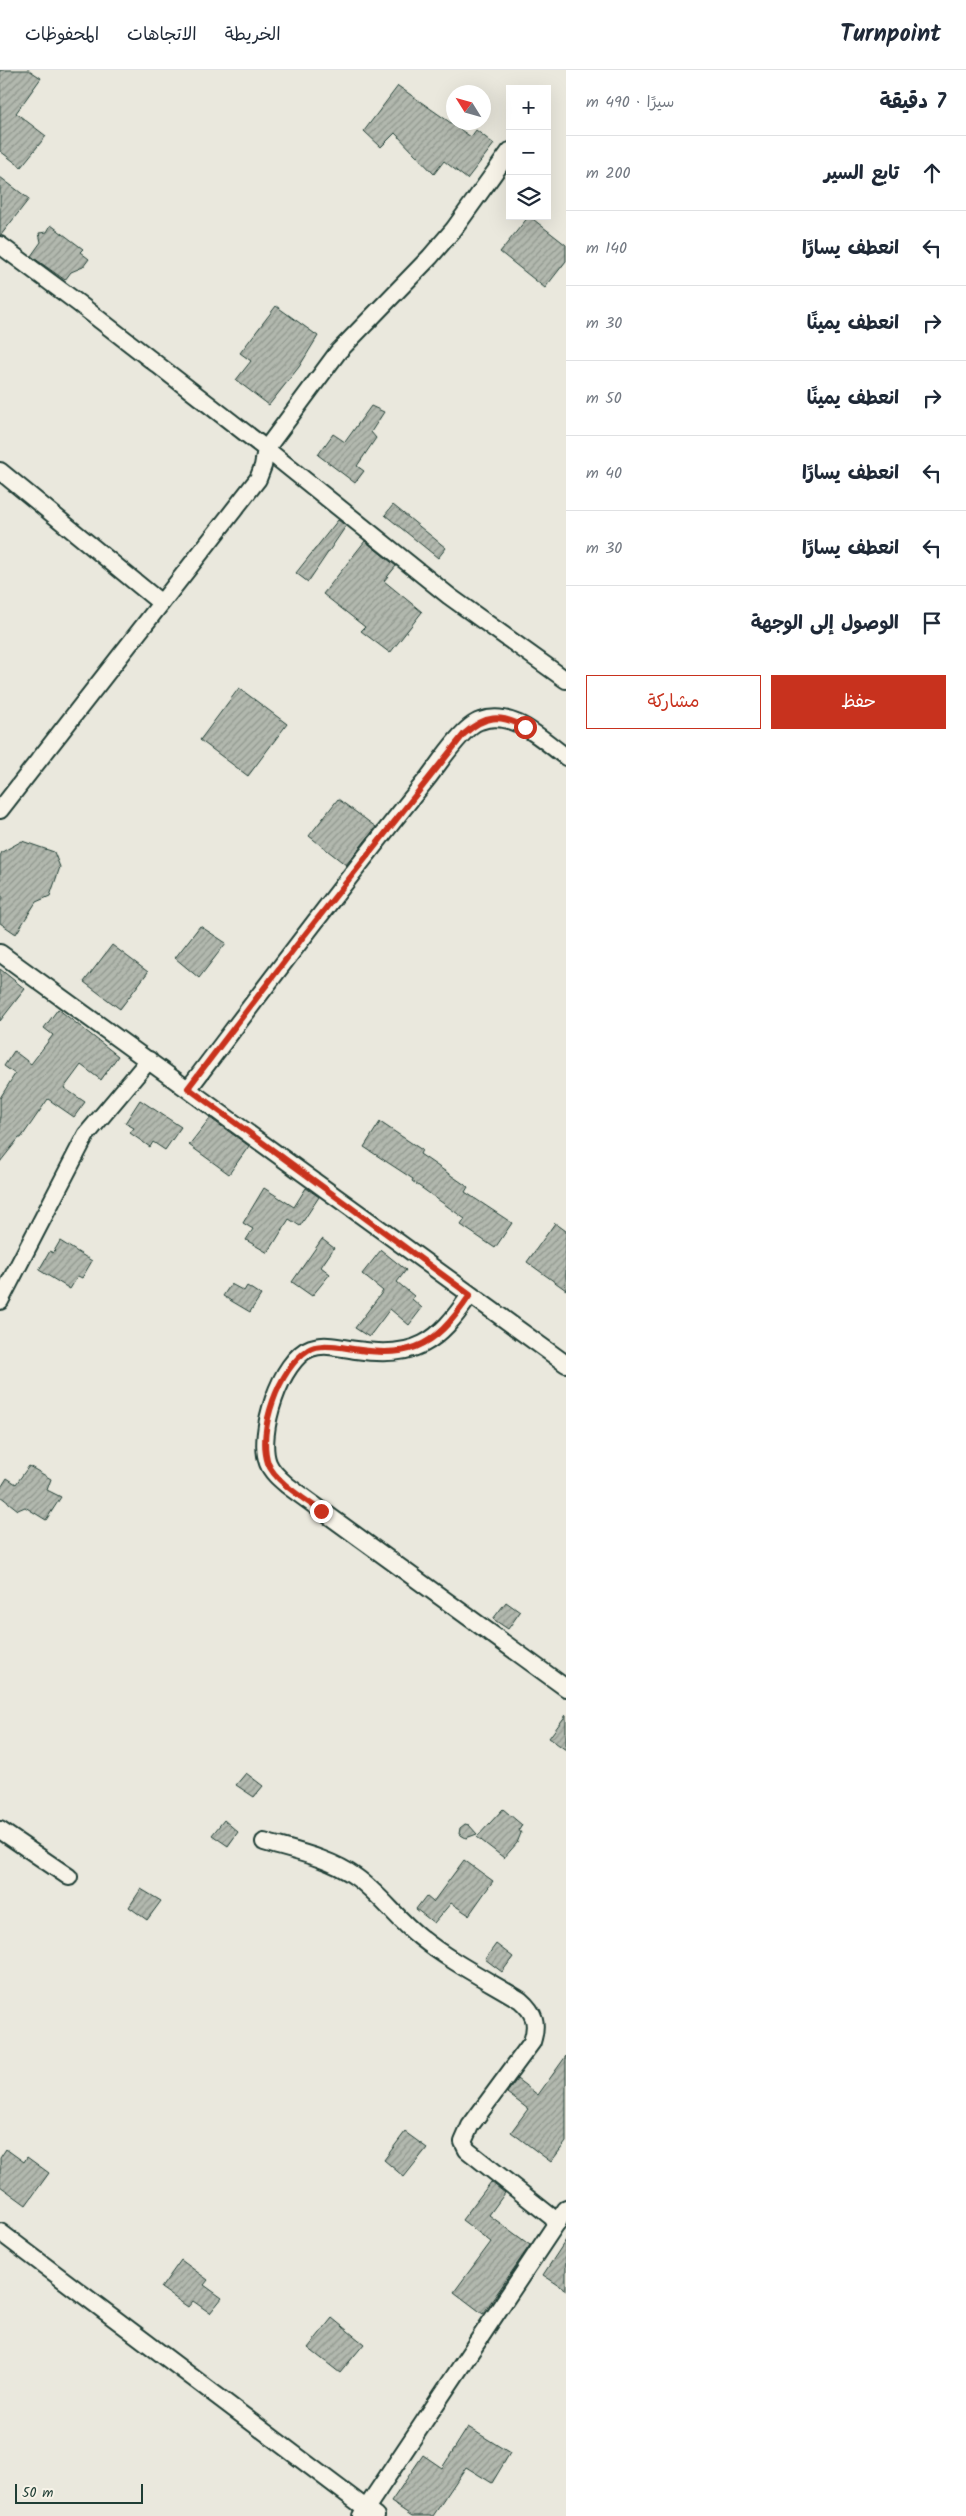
<!DOCTYPE html>
<html lang="ar">
<meta charset="utf-8">
<style>
:root{--surface:#fff;--page:#f6f6f7;--text:#1f2937;--muted:#747a83;--line:#e0e1e3;--accent:#c8321e}
body{margin:0;font-family:Kalam,"Playpen Sans Arabic",sans-serif;background:var(--page);color:var(--text);direction:rtl}
.controls{position:absolute;right:15px;top:15px;display:grid;overflow:hidden;border-radius:0px;box-shadow:0 5px 20px #0002}
.controls button{width:45px;height:45px;display:grid;place-items:center;padding:0;border:0;border-bottom:1px solid var(--line);background:var(--surface);color:var(--text);font:25px sans-serif}
.compass{position:absolute;left:446px;top:15px;width:45px;height:45px;border-radius:50%;background:var(--surface);box-shadow:0 5px 20px #0002;rotate:307deg}
.scale{position:absolute;left:15px;bottom:12px;width:128px;box-sizing:border-box;padding-left:5px;border:2px solid #1f3d34;border-top:0;font-size:14px;line-height:18px;white-space:nowrap;color:#1f3d34;-webkit-text-stroke:4px #f7f3e8;paint-order:stroke}
.stop{position:absolute;width:15px;height:15px;margin:-11px;border:4px solid #c8321e;border-radius:50%;background:#fff}
.stop.end{background:#c8321e;border-color:#fff;box-shadow:0 1px 5px #0008}
.list{margin:0;padding:0;list-style:none}
h2{display:flex;justify-content:space-between;align-items:center;height:65px;margin:0;padding:0 20px;font-size:21px}
h2 small{font-size:16px;font-weight:400;color:var(--muted)}
.list li{display:grid;grid-template-columns:32px 1fr auto;gap:15px;align-items:center;box-sizing:border-box;height:75px;padding:0 20px;border-top:1px solid var(--line)}
.list b{display:block;font-size:19px;white-space:nowrap}
.list em{font-size:16px;font-style:normal;color:var(--muted)}
.actions{display:flex;gap:10px;padding:15px 20px}
.actions a{flex:1;padding:11px 0;border:1px solid var(--accent);border-radius:0px;text-align:center;font-size:18px;color:var(--accent)}
.actions .main{background:var(--accent);color:#fff}
.icon{flex:none;width:28px;height:28px;fill:none;stroke:currentColor;stroke-width:2;stroke-linecap:round;stroke-linejoin:round}
.map{position:relative;flex:none;width:566px;height:2446px;overflow:hidden;direction:ltr}
header{display:flex;align-items:center;gap:30px;box-sizing:border-box;height:70px;padding:0 25px;background:var(--surface);border-bottom:1px solid var(--line)}
header strong{font-size:24px}
nav{display:flex;gap:28px;margin-inline-start:auto;font-size:18px}
main{display:flex}
aside{flex:1;background:var(--surface)}
.map>svg:first-child{display:block}
.building{fill:url(#building-hatch);stroke:#1f3d34}
.lines{fill:none;stroke-linecap:round;stroke-linejoin:round}
.minor-casing{stroke:#1f3d34;stroke-width:20}
.minor{stroke:#f7f3e8;stroke-width:16}
.route{stroke:#c8321e;stroke-width:6}
</style>
<header>
<strong>Turnpoint</strong>
<nav><a>الخريطة</a><a>الاتجاهات</a><a>المحفوظات</a></nav>
</header>
<main>
<aside>
<h2>7 دقيقة<small>سيرًا · 490 m</small></h2>
<ul class="list">
<li><svg class="icon" aria-label="ahead" viewBox="0 0 24 24"><path d="M12 20V5M6 11l6-6 6 6"/></svg><div><b>تابع السير</b></div><em>200 m</em></li>
<li><svg class="icon" aria-label="left" viewBox="0 0 24 24"><path d="M17 20v-9H6M10 6l-5 5 5 5"/></svg><div><b>انعطف يسارًا</b></div><em>140 m</em></li>
<li><svg class="icon" aria-label="right" viewBox="0 0 24 24"><path d="M7 20v-9h11M14 6l5 5-5 5"/></svg><div><b>انعطف يمينًا</b></div><em>30 m</em></li>
<li><svg class="icon" aria-label="right" viewBox="0 0 24 24"><path d="M7 20v-9h11M14 6l5 5-5 5"/></svg><div><b>انعطف يمينًا</b></div><em>50 m</em></li>
<li><svg class="icon" aria-label="left" viewBox="0 0 24 24"><path d="M17 20v-9H6M10 6l-5 5 5 5"/></svg><div><b>انعطف يسارًا</b></div><em>40 m</em></li>
<li><svg class="icon" aria-label="left" viewBox="0 0 24 24"><path d="M17 20v-9H6M10 6l-5 5 5 5"/></svg><div><b>انعطف يسارًا</b></div><em>30 m</em></li>
<li><svg class="icon" aria-label="arrive" viewBox="0 0 24 24"><path d="M6 21V4h12l-3 4 3 4H6"/></svg><div><b>الوصول إلى الوجهة</b></div></li>
</ul>
<div class="actions"><a class="main">حفظ</a><a>مشاركة</a></div>
</aside>
<div class="map">
<svg width="566" height="2446" viewBox="0 0 566 2446">
<defs>
<pattern id="building-hatch" width="6" height="6" patternUnits="userSpaceOnUse" patternTransform="scale(1.25)"><rect width="6" height="6" fill="#b2b8ae"/><path d="M-1 1l2-2M0 6l6-6M5 7l2-2" fill="none" stroke="#90978e"/></pattern>
</defs>
<rect width="100%" height="100%" fill="#eae8dd"/>
<filter id="ink" filterUnits="userSpaceOnUse"><feTurbulence type="fractalNoise" baseFrequency=".02" numOctaves="2"/><feDisplacementMap in="SourceGraphic" scale="10" xChannelSelector="R" yChannelSelector="G"/><feConvolveMatrix kernelMatrix="1 2 1 2 8 2 1 2 1" color-interpolation-filters="sRGB"/></filter>
<g filter="url(#ink)">
<!-- building -->
<g class="building">
<path d="M0,0h29l12,8 -25,35 30,23 -25,31 -21,-16z"/>
<path d="M398,16l73,51 5,-7 18,14 -27,35 -23,-18 -10,13 -39,-41 -14,14 -17,-16z"/>
<path d="M0,107l29,22 -28,36h-1z"/>
<path d="M529,146l37,29v16l-21,27 -45,-36z"/>
<path d="M51,155l32,24 -3,3 9,7 -6,8 -12,5 -6,8 -34,-24 10,-14 -2,-9 8,-1z"/>
<path d="M276,236l42,30 -19,31 -30,38 -33,-25 15,-19 -11,-8z"/>
<path d="M371,336l13,6 -13,20 5,6 -19,28 7,5 -9,12 -37,-28 15,-21 12,8z"/>
<path d="M393,435l53,43 -8,10 -53,-43z"/>
<path d="M338,450l8,6 -38,56 -12,-9z"/>
<path d="M365,471l31,25 -12,15 38,31 -32,41 -29,-22 4,-4 -42,-33z"/>
<path d="M239,618l48,36 -39,52 -48,-36z"/>
<path d="M338,729l38,28 -30,38 -37,-29z"/>
<path d="M22,771l32,11 6,15 -10,29 -14,6 -20,32 -16,-11v-21l3,-4 -3,-5v-37l2,-4z"/>
<path d="M200,856l26,17 -27,35 -24,-20z"/>
<path d="M112,875l36,27 -28,37 -36,-27z"/>
<path d="M0,899l25,20 -25,32z"/>
<path d="M58,939l60,47 -17,24 -20,-15 -17,23 21,14 -11,15 -26,-18 -27,39h-2l-19,24v-64l15,-24 -11,-8 10,-15 17,13 22,-29 -9,-7z"/>
<path d="M140,1030l41,27 -16,23 -12,-8 -3,5 -20,-14 4,-5 -9,-5z"/>
<path d="M210,1048l39,28 -20,28 -40,-29z"/>
<path d="M380,1052l42,28 -2,4 48,33 -3,5 47,31 -17,25 -34,-23 4,-6 -53,-38 1,-2 -49,-32z"/>
<path d="M264,1118l30,19 12,-19 13,9 -19,29 -11,-7 -21,34 -22,-13 7,-11 -10,-6z"/>
<path d="M555,1153l11,8v59l-39,-28z"/>
<path d="M322,1169l12,9 -13,19 9,7 -18,22 -20,-14z"/>
<path d="M60,1171l32,20 -10,17 -4,-2 -8,13 -31,-19 11,-19 3,2z"/>
<path d="M381,1180l25,20 -9,12 17,14 -2,3 10,9 -13,17 -19,-16 -21,28 -14,-9 28,-37 -21,-17z"/>
<path d="M231,1214l13,7 3,-5 14,9 -11,17 -27,-16z"/>
<path d="M29,1396l22,13 -4,11 14,7 -15,23 -21,-13 -7,3 -18,-14v-7l7,-11 9,6z"/>
<path d="M506,1532l14,10 -12,17 -15,-10z"/>
<path d="M566,1645v35l-17,-12z"/>
<path d="M246,1703l17,13 -9,11 -18,-12z"/>
<path d="M503,1739l19,16 -3,5 2,3 -4,10 -13,15 -27,-21z"/>
<path d="M224,1750l14,12 -10,14 -16,-11z"/>
<path d="M465,1754l4,1 8,9 -11,4 -7,-4 1,-6z"/>
<path d="M464,1790l29,21 -24,34 -18,-12 -17,20 -18,-14 10,-13 7,6z"/>
<path d="M141,1819l20,12 -14,19 -18,-13z"/>
<path d="M496,1874l17,13 -11,15 -17,-13z"/>
<path d="M566,1986v86l-15,20 -40,-30 17,-23 -21,-16 10,-14 21,16z"/>
<path d="M405,2062l22,16 -23,29 -20,-17z"/>
<path d="M6,2079l18,13 3,-5 22,16 -23,32 -26,-19v-28z"/>
<path d="M491,2112l14,11 -16,22 41,30 -47,69 -29,-22 37,-50 -29,-22z"/>
<path d="M566,2170v50l-23,-15z"/>
<path d="M181,2190l27,20 -4,5 18,13 -12,15 -17,-12 -5,6 -27,-19z"/>
<path d="M332,2248l32,26 -24,29 -32,-25z"/>
<path d="M468,2357l42,26 -18,30 -26,-16 -33,49h-21l-21,-14 32,-47 19,13z"/>
</g>
<g class="lines">
<!-- minor casing -->
<g class="minor-casing">
<g id="minor">
<path d="M510,81l-56,78 -24,28 -92,95 -72,97 183,147 117,84"/>
<path d="M0,175l78,58 188,146 -3,17 -5,13 -258,331"/>
<path d="M0,401l161,132"/>
<path d="M0,883l566,411"/>
<path d="M189,1018c78,-103 156,-208 238,-309 11,-14 36,-53 53,-58 33,-12 61,18 86,36"/>
<path d="M470,1225c-32,48 -55,64 -114,55 -15,-2 -31,-7 -45,-2 -31,11 -54,87 -43,115 4,10 13,17 20,23l278,202"/>
<path d="M0,1231l86,-166 63,-75"/>
<path d="M0,1760l69,47"/>
<path d="M264,1772c30,9 66,16 92,35 24,17 41,42 64,60 31,25 67,43 100,63 15,13 18,23 12,42l-62,84 -7,16 4,8 91,72"/>
<path d="M0,2162l376,284"/>
<path d="M361,2446l205,-307"/>
</g>
</g>
<!-- minor -->
<use href="#minor" class="minor"/>
</g>
</g>
<g class="lines" filter="url(#ink)">
<!-- route -->
<path class="route" d="M321,1441c-15,-11 -47,-30 -53,-48 -11,-33 11,-95 40,-113 8,-6 24,-4 33,-3 66,12 91,5 129,-52l-282,-207 115,-151 161,-203c21,-19 36,-20 61,-7"/>
</g>
</svg>
<div class="controls">
<button>+</button>
<button>−</button>
<button><svg class="icon" aria-label="layers" viewBox="0 0 24 24"><path d="M12 4l9 5-9 5-9-5zM3 14l9 5 9-5"/></svg></button>
</div>
<svg class="compass" viewBox="-18 -18 36 36"><path d="M0-13l5 13h-10z" fill="#e53935"/><path d="M0 13l5-13h-10z" fill="#747a83"/></svg>
<div class="scale">50 m</div>
<div class="stop" style="left:525px;top:657px"></div>
<div class="stop end" style="left:321px;top:1441px"></div>
</div>
</main>
